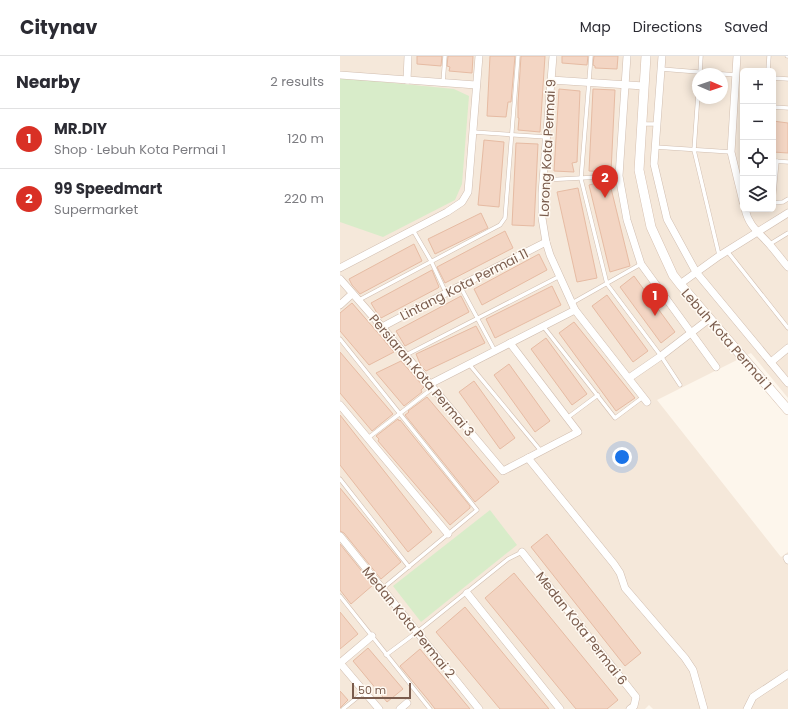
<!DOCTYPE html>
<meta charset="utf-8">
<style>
:root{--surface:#fff;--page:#f7f7f7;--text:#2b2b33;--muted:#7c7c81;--line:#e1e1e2;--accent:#d93025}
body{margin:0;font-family:Poppins,sans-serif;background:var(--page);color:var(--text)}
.controls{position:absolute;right:12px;top:12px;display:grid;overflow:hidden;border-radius:6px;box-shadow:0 2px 10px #0003}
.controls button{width:36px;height:36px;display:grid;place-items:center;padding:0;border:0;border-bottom:1px solid var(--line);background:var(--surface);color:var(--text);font:20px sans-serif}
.compass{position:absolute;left:352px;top:12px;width:36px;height:36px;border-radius:50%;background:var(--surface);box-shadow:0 2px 10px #0003;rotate:92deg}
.scale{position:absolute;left:12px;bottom:10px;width:59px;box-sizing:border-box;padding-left:4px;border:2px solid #7a5c4d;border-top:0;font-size:11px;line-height:14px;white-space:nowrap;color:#7a5c4d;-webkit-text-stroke:3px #fffaf3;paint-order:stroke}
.you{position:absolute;left:282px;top:401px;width:14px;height:14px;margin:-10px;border:3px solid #fff;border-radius:50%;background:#1a73e8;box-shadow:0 0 0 6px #1a73e833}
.badge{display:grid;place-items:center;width:26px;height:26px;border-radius:50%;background:var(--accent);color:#fff;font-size:13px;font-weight:700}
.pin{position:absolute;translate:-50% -33px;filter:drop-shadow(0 1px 2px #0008)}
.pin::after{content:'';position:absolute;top:21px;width:14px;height:12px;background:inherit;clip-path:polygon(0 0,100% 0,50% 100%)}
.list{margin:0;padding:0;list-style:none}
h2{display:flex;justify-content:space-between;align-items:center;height:52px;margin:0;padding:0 16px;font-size:17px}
h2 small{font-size:13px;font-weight:400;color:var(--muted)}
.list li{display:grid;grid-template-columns:26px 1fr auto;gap:12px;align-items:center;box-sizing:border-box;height:60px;padding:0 16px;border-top:1px solid var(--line)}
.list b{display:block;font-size:15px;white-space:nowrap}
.list p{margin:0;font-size:13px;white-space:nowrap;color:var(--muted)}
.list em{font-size:13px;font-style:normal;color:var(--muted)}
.icon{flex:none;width:22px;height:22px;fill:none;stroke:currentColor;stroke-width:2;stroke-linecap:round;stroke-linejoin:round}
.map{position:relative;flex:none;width:448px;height:653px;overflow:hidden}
header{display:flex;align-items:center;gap:24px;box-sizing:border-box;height:56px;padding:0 20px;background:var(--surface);border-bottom:1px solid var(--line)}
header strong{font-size:19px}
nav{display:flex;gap:22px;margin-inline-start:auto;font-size:14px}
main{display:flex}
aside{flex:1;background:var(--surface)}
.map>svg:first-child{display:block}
.residential{fill:#f5e8da;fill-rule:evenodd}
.green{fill:#d8ecc9}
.building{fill:#f3d5c3;stroke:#e6bba3}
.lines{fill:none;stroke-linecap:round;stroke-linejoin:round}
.lane-casing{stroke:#d1beb0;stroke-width:4.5}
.street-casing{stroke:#d1beb0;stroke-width:8}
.secondary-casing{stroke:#d6c0b0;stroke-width:10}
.lane{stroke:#fff;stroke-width:3.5}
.street{stroke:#fff;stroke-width:7}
.secondary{stroke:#fff;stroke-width:9}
.labels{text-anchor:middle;stroke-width:3;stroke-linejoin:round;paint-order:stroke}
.street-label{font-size:13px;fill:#7a5c4d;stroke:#fffaf3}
</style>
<header>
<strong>Citynav</strong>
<nav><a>Map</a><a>Directions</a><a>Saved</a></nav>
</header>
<main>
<aside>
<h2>Nearby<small>2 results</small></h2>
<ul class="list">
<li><span class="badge">1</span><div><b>MR.DIY</b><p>Shop · Lebuh Kota Permai 1</p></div><em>120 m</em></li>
<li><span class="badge">2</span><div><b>99 Speedmart</b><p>Supermarket</p></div><em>220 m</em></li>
</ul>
</aside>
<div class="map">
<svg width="448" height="653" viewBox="0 0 448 653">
<rect width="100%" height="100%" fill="#fdf6ec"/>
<!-- residential -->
<path class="residential" d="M0,0h448v342l-37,-45 -94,47 124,157 7,-5v157h-135l-4,-4 -4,4h-305zM403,15h30v138h-30zM358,18h24v24h-24z"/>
<!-- green -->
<g class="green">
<path d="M3,22l111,11 15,7 -7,88 -7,16 -72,37 -43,-15v-143z"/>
<path d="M150,454l27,35 -96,77 -28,-36z"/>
</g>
<!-- building -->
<g class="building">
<path d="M77,0h25l-1,10 -24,-2z"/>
<path d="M108,0h25l-1,17 -23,-2 1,-4 -3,-1z"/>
<path d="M150,0h25l-4,46h-3l-2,15 -19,-1z"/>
<path d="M181,0h24l-5,76 -22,-2 1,-12h-1v-15z"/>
<path d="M222,0h26l-1,9 -25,-2z"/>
<path d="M254,0h24l-1,13 -22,-1v-2l-2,-1z"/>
<path d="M219,33l21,2 -3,71 -5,1 2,9 -20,-1z"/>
<path d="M253,33l22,1 -4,82 -22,-1z"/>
<path d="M433,65l15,2v30l-15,-1z"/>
<path d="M144,84l20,2 -5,65 -21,-2z"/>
<path d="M176,87l22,1 -4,82 -22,-1z"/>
<path d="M269,124l21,86 -20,6 -21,-87z"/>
<path d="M238,132l19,90 -20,4 -20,-90z"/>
<path d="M141,157l7,15 -53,26 -7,-15z"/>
<path d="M165,175l8,17 -68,35 -8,-16z"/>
<path d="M74,188l8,17 -62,33 -8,-9 -3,-6z"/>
<path d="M199,198l8,16 -65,35 -8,-16z"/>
<path d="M92,214l7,17 -1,1 -57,30 -4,-5 -6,-10z"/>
<path d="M294,220l41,56 -14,11 -41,-56z"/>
<path d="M212,230l9,19 -66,33 -9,-19z"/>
<path d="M267,239l41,56 -15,11 -41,-56z"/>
<path d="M121,240l8,16 -64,34 -9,-15z"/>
<path d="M12,247l20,23 22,26 -25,13 -29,-34v-18z"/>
<path d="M234,266l61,76 -19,13 -57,-78z"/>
<path d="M136,270l9,17 -59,28 -5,-5 -5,-12z"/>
<path d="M206,282l41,56 -15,11 -41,-56z"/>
<path d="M0,296l53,62 -21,17 -32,-38z"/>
<path d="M61,305l23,26 -3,3 1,2 -18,14 -28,-33z"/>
<path d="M169,308l41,57 -15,11 -41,-57z"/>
<path d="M134,325l41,57 -15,11 -41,-57z"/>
<path d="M87,341l72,85 -24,20 -70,-87 4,-3 -1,-1z"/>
<path d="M0,359l92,117 -24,20 -68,-87z"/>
<path d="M58,363l1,2 1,-1 70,86v2l-20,17 -72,-84 1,-2 -3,-3z"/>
<path d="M0,432l61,74 -20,17 -37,-46 -4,-2z"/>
<path d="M207,478l94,119 -16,13 -94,-119z"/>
<path d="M0,488l33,41 -22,19 -11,-14z"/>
<path d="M174,517l104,127 -11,9h-31l-91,-111z"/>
<path d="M125,551l84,102h-49l-64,-77z"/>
<path d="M0,556l18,22 -18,15z"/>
<path d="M28,592l35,41 -16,13 -34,-41z"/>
<path d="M80,593l50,60h-35l-6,-8 -29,-35z"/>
<path d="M0,635l8,9 -8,8z"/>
</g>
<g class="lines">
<!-- lane casing -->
<g class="lane-casing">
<g id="lane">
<path d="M251,0l-10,123 26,105 54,72 19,29"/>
<path d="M447,0h1"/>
<path d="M321,13l75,6"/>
<path d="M428,15l1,-15"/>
<path d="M360,17l1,-17"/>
<path d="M433,22l15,1"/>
<path d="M103,27l2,-27"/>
<path d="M358,38l-4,56 25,105"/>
<path d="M433,51l15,1"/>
<path d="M303,68h14"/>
<path d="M133,76l73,5"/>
<path d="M315,91l76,5"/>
<path d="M433,105l15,1"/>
<path d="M203,124l76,-4"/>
<path d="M433,147l4,-42"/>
<path d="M433,147l10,-1 5,-3"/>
<path d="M73,174l18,31 15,32"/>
<path d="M430,188l18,-11"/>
<path d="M387,195l61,77"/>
<path d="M120,230l35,65"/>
<path d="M19,244l141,-75 5,-7 13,-162"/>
<path d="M232,247l69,-39"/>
<path d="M203,270l72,92 28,-21"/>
<path d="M0,283l137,171 -95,79"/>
<path d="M66,299l154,-79"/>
<path d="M129,308l72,87"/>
<path d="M227,362l31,-23"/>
<path d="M28,382l65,-50"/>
<path d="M0,423l69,88"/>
<path d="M0,540l90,113"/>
<path d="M46,599l31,-23 91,-73 14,-7"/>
<path d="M3,653l21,-17"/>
</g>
</g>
<!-- street casing -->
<g class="street-casing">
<g id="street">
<path d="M213,0l-11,137v25l4,24 4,13 25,55 72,92"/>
<path d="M287,0l-8,120 8,44 14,44 75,103"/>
<path d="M322,0l-8,108 13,55 29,53 92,111"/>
<path d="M397,0l-6,96 12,50"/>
<path d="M0,19l136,10"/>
<path d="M67,24l1,-24"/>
<path d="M211,24l93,6"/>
<path d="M405,153c4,18 14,23 25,36 6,7 12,15 18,22"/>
<path d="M0,212l107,-56 15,-10 6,-10 11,-136"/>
<path d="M0,223l42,48 121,144 75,-39 -68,-89"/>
<path d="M340,228l39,-28 69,-43"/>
<path d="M0,249l12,-11"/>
<path d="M42,271l64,-34 100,-51"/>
<path d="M431,306l17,-14"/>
<path d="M289,322l32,-22 48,-37"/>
<path d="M90,328l145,-74"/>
<path d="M0,349l108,129"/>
<path d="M188,402l86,106 6,9 5,15 60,70 8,12 11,39"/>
<path d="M0,480l139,173"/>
<path d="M182,496l114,145 -2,9 -4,3"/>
<path d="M447,502l1,2"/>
<path d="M127,537l93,116"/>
<path d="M0,607l39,46"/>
<path d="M0,607l32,-27"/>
<path d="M60,653l7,-6"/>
<path d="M407,653l6,-12 35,-23"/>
</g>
</g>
<!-- secondary casing -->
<g class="secondary-casing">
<path id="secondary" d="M306,0l-7,114 12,57 22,48 7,9 108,126"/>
</g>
<!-- lane -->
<use href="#lane" class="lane"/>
<!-- street -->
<use href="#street" class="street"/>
<!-- secondary -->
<use href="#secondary" class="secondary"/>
</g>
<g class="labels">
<!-- street labels -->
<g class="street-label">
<text transform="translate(207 92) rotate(-87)" y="5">Lorong Kota Permai 9</text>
<text transform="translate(124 228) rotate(-27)" y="5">Lintang Kota Permai 11</text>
<text transform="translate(387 283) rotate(49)" y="5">Lebuh Kota Permai 1</text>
<text transform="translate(82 319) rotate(50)" y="5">Persiaran Kota Permai 3</text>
<text transform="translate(69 566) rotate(51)" y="5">Medan Kota Permai 2</text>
<text transform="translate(242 572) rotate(52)" y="5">Medan Kota Permai 6</text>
</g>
</g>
</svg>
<div class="controls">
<button>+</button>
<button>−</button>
<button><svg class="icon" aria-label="locate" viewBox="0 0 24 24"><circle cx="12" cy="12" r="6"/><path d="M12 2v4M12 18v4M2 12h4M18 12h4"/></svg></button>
<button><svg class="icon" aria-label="layers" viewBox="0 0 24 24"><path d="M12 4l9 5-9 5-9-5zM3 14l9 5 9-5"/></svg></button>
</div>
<svg class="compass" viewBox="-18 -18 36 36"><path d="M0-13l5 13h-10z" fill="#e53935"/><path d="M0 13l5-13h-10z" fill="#7c7c81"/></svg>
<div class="scale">50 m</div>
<div class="you"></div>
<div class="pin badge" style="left:315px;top:260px">1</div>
<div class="pin badge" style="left:265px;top:142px">2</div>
</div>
</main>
